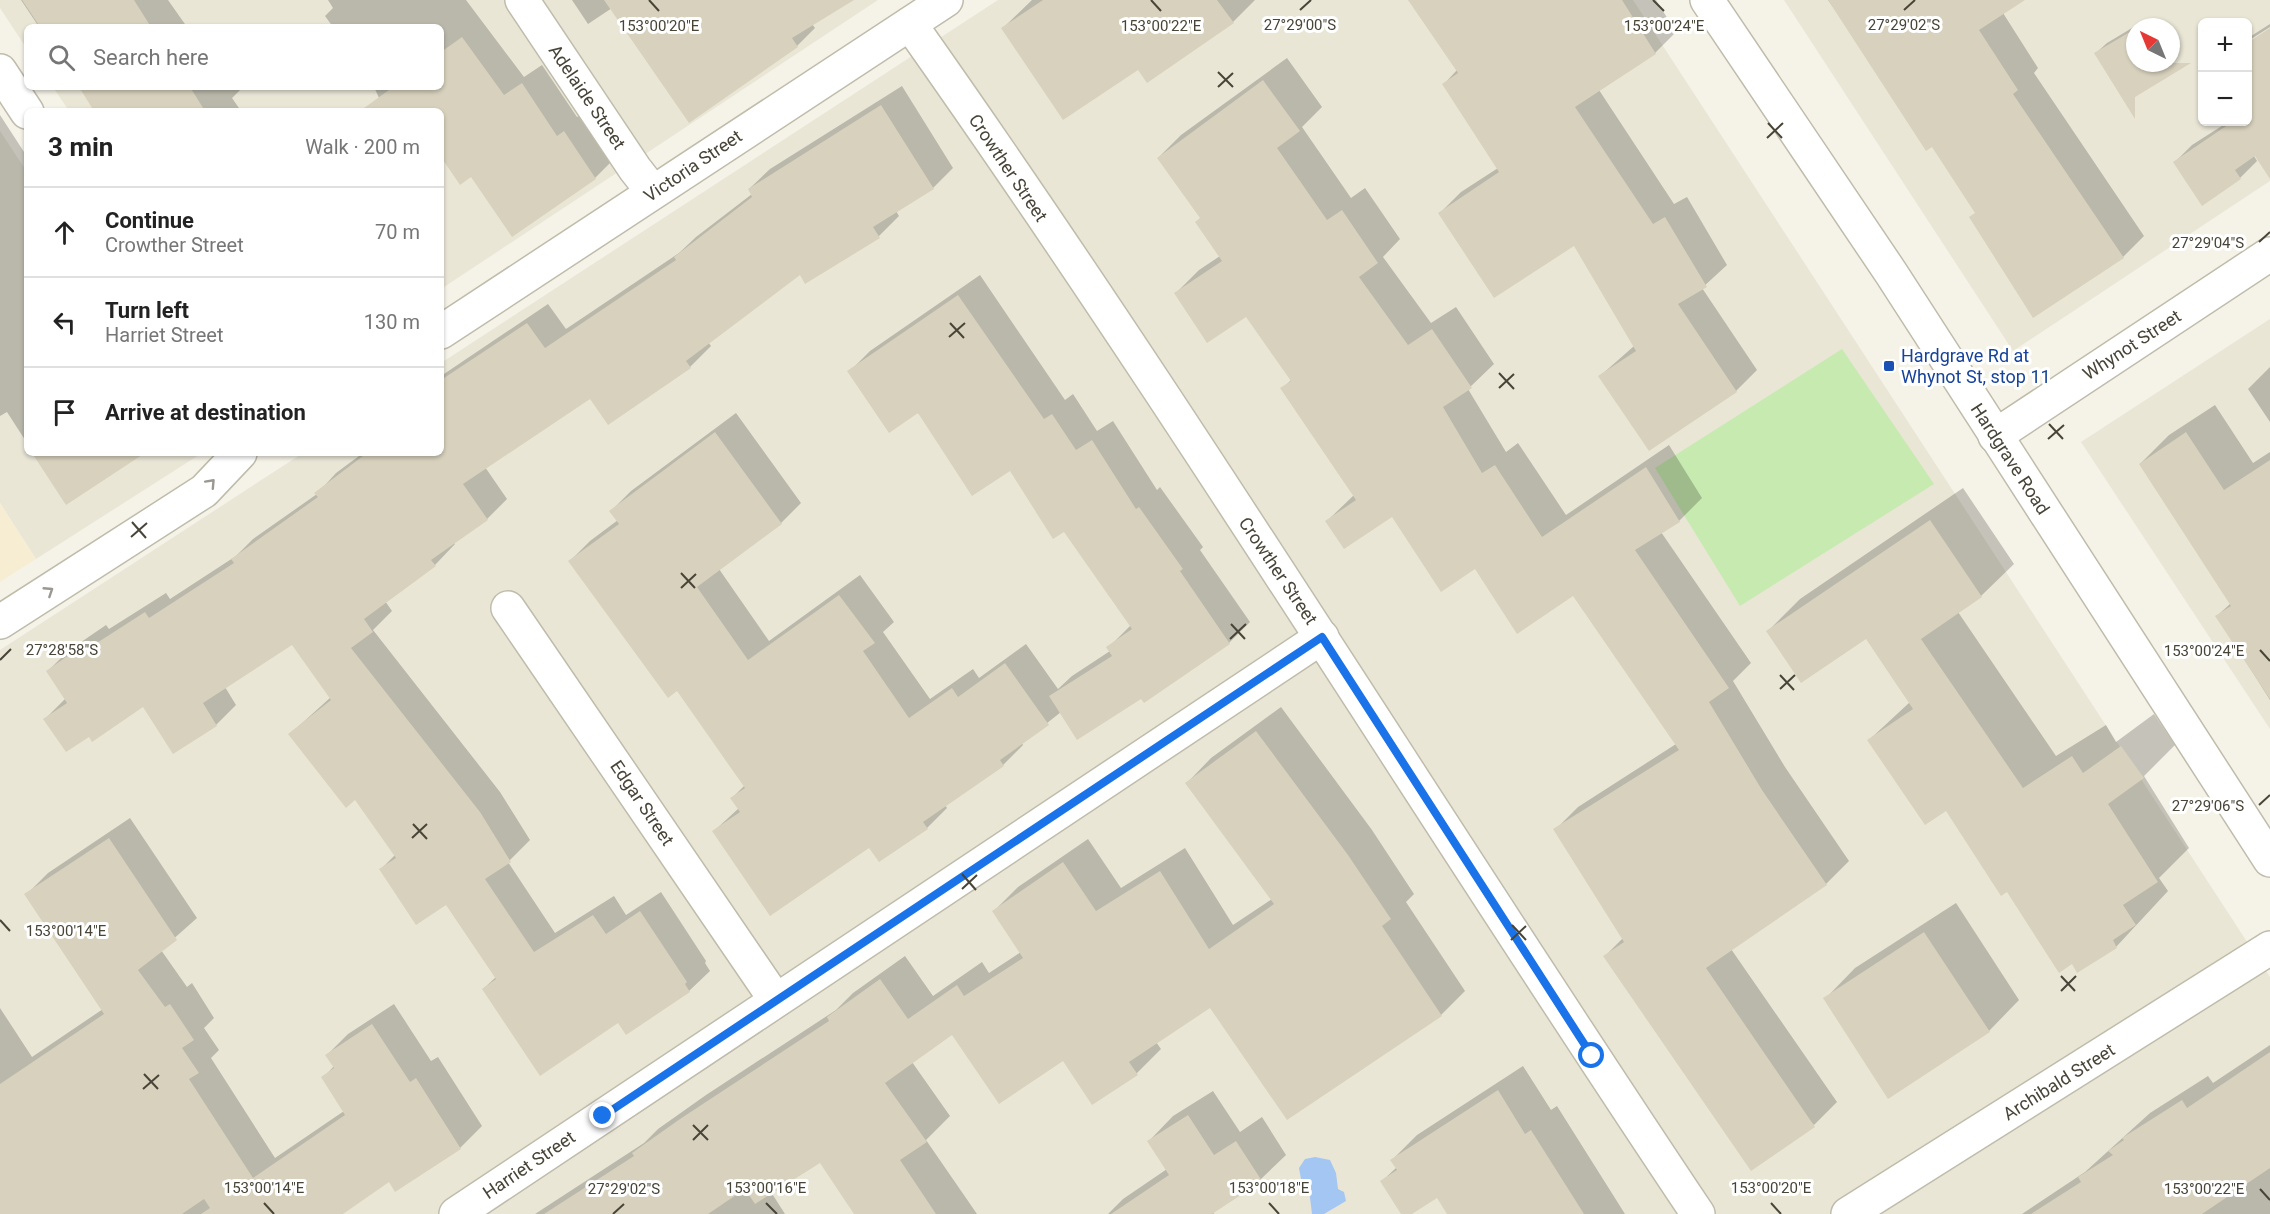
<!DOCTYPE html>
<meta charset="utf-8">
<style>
:root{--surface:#fff;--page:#f2f2f2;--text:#222;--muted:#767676;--line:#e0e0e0}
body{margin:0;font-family:Roboto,sans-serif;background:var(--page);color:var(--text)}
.controls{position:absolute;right:18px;top:18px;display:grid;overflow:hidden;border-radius:9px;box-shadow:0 2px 4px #0004}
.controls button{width:54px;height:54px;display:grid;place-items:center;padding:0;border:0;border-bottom:2px solid var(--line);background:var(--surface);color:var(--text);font:30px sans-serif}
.compass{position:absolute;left:2126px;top:18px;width:54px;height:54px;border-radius:50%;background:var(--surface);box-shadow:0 2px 4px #0004;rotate:317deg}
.stop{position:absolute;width:18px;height:18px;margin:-14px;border:4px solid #1a73e8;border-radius:50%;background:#fff}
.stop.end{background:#1a73e8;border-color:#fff;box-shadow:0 2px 6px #0008}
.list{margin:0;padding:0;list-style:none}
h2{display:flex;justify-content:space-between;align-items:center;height:78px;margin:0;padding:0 24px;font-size:26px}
h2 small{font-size:20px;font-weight:400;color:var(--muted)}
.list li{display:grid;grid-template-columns:39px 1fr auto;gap:18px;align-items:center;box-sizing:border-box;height:90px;padding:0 24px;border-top:2px solid var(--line)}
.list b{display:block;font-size:22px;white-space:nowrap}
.list p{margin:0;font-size:20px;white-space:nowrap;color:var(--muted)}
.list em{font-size:20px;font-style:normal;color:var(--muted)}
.icon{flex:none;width:33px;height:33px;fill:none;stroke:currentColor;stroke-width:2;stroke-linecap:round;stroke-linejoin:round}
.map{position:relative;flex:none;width:2270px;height:1214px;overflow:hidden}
.search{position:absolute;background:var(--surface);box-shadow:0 2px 4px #0004;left:24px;top:24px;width:420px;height:66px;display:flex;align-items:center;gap:15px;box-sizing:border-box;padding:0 21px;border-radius:9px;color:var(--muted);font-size:22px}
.panel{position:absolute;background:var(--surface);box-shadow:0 2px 4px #0004;left:24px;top:108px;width:420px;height:348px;border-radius:9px}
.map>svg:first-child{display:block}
.residential{fill:#e9e6d6;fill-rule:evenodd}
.commercial{fill:#f7edd3}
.green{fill:#c7eab0}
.water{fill:#a4c6f2}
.shadow{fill:#0003}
.building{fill:#d7d1bd}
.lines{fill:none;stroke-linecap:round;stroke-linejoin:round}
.minor-casing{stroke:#c0bcab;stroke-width:36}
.minor{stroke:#fff;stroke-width:33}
.oneway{stroke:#9a9891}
.route{stroke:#1a73e8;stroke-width:8}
.ticks{fill:none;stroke:#484437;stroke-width:2}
.transit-dot{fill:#1a4fb4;stroke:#fff;stroke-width:2}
.labels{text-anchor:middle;stroke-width:6;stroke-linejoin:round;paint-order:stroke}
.street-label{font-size:18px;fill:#484437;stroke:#fff}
.transit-label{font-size:18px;fill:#164399;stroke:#fff;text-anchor:start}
.ticks-label{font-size:15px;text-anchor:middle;fill:#484437;stroke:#fff;stroke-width:6;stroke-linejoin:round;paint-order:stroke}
</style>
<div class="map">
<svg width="2270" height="1214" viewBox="0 0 2270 1214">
<rect width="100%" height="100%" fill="#f5f3e8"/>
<!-- residential -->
<g class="residential">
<path d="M0,0h878l-437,289v-178h-372l-16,-24h388v-60h-414v22l-27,-41z"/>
<path d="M998,0h635l637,977v237h-2270v-564l303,-197h138v-90z"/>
<path d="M1784,0h486v181l-257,170zM2202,22h46v100h-46zM2135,27h36v36h-36z"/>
<path d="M0,131l27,41v281h175l-166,106 -36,-56z"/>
<path d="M2270,319v410l-189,-287z"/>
</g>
<!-- commercial -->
<path class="commercial" d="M0,503l36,56 -36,23z"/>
<!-- green -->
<path class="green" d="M1842,349l92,135 -194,122 -85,-138z"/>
<!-- water -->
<path class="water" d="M1315,1157l15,3 6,13 2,16 6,3 2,9 -22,13h-12l-3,-25 -8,-10 -2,-11 6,-9z"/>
<!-- shadow -->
<g class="shadow">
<path d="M21,0h147l19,27h-148z"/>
<path d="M328,0h138l58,77 18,-12 35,52 7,-4 31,45 -20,20 -82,57 -41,-60 -31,-21v-43h-56l-11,-24h67v-60h-108l-8,-11 8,-8z"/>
<path d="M572,0h279l-39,24 3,4 -18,18 -185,-38 -24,16z"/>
<path d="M1032,0h223l-22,22 -86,59 -9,-13 -135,-40z"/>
<path d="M1410,0h246l20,32 -21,21 -56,37 75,114 13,-7 40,68 -25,23 55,82 -21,21 -136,-15 34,-30 -60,-102 -134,-31 21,-21 37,-24 -54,-84 13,-14z"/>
<path d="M1828,0h194l-19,13 35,55 -4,5 110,163 -21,21 -147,-45 -44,-67z"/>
<path d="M2147,19l4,8h-16v36h36v-4l4,8 -10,10 -69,-24 11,-10z"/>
<path d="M2270,24v3l-22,14v-3z"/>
<path d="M2270,30v116l-16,10 3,5 -17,17 -65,-16 17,-17 36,-23h20z"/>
<path d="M1287,58l35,49 -20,20 49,71 14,-10 35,51 -17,18 48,66 25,-16 38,57 -26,25 38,63 12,-9 48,72 103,-70 33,53 -23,23 -18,11 90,131 -18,18 52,86 64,94 -23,23 -95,65 106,153 -23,23 -209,-169 18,-18 -68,-108 23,-23 98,-63 -102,-150 -99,-27 -83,-52 -65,6 27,-26 -72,-106 10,-10 -45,-65 -71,-21 23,-23 21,-14 -19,-39 -43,-59 23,-23z"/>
<path d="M902,86l51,82 -20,20 -37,23 3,5 -20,20 -73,46 -6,-10 -92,70 3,4 -21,21 -82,55 -17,-25 -106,70 22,32 -20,20 -34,23 2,2 -20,21 -50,36 7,10 -19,19 127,162 30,48 -22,22 47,71 59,-37 12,19 35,-23 45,69 -1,2 5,8 -21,20 -63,42 -8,-12 -135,-32 13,-12 -49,-74 -66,-34 15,-15 -40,-56 -66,-64 41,-37 -39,-54 -67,44 11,18 -20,20 -73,-21 -54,31 -44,-16 21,-21 -18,-27 20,-20 38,-26 3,4 57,-36 4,6 66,-43 17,-17 64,-45 19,-21 27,-20h78v-77l107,-72 18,25 113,-76 17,-16 56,-43 -3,-5 21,-20z"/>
<path d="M80,87h160l1,2 -9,9 9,13h-145z"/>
<path d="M0,115l26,40 1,6v282l-20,-31 -7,4z"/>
<path d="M980,275l85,125 8,-6 24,37 16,-10 44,69 3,-3 43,60 -3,3 50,72 -21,21 -87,54 -81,15 -39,31 1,2 -20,20 -58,40 2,3 -20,20 -58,18 -155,-15 25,-23 -7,-10 13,-13 -68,-96 -107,-128 20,-20 28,-21 -7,-9 20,-20 105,-78 65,90 -20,20 -62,46 50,72 91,-66 34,47 -11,10 47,67 43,-30 6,9 47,-34 32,45 14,-13 38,-25 -2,-3 23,-23 -67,-95 -53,-61 -162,-97 21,-21z"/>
<path d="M2270,367v55l-22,-33z"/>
<path d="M2215,405l38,58 17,-11v248l-53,-84 14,-13 -91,-139 29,-29z"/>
<path d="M1963,488l51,76 -33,32 -23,16 98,144 50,-31 10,17 38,-28 21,31 -31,31 45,72 -30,30 9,13 -52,56 -44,15 -64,-72 -62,-81 -77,-69 41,-38 -44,-65 -98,-6 32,-32z"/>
<path d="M1281,707l91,123 42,64 -8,8 59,89 -24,24 -231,-9 -54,36 5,7 -24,24 -44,30 -30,-44 -110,-26 -41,29 38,54 -24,24 51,74h-121l-36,-53 -49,31 14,22h-250l109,-71 14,-14 48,-34 130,-85 17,-17 52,-37 28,40 49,-34 7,11 32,-21 -27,-41 24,-24 70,-48 33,49 64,-40 48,77 39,-26 -85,-116 24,-25z"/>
<path d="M130,818l67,100 -36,32 26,37 5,-4 22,35 -10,10 15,22 -8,8 64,100 69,-47 -21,-33 11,-12 -7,-11 21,-21 46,-30 37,57 7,-4 44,69 -22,22 -64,42 -7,-10 -49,34h-340v-206l32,49 71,-48 -77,-114 22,-22z"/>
<path d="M1956,903l63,97 -30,31 -164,-32 30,-31z"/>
<path d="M2270,1045v169h-248l63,-42 65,-59 58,-37 5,7z"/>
<path d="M1523,1066l28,44 6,-4 68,108h-176l-12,-18 -27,18h-7l-21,-33 15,-14 -5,-7 25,-25z"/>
<path d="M1213,1091l27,41 22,-15 24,38 -25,24 -48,33 1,2h-106l15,-15 44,-30 -18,-28 24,-25z"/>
</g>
<!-- building -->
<g class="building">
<path d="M22,0h112l17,27h-111z"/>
<path d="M604,0h250l-62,38 6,9 -109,76z"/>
<path d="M1043,0h174l17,23 -87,60 -9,-13 -75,50 -62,-92z"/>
<path d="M1408,0h214l34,54 -81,53 78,117 12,-7 42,70 -29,17 59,88 -88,59 -51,-75 38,-25 -62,-105 -80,52 -56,-85 61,-41 -57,-88 16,-11z"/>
<path d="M1828,0h197l-46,30 39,60 -5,4 111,164 -91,60 -64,-101 6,-4 -43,-66 -6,4z"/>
<path d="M2270,28v151l-15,-23 -20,14 6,9 -39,27 -29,-44 59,-40h15v-79z"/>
<path d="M2135,29v34h56l-56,34v22l-41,-66z"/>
<path d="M462,37l42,58 18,-12 35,53 7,-5 32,48 -84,58 -41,-60 -11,8 -19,-28v-46h-81l33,-24h48v-35z"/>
<path d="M1263,80l37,51 -23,17 50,72 15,-10 36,53 -19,14 49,68 24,-16 40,59 -29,19 39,66 13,-8 47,72 104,-70 34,55 -45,28 94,138 -20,14 53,88 65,95 -121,83 109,159 -64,44 -148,-215 21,-14 -71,-113 126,-79 -106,-154 -56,38 -42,-65 -34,23 -49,-75 -48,32 -19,-28 31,-21 -76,-112 11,-7 -45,-64 -39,26 -33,-50 48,-32 -27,-39 5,-4 -43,-60z"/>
<path d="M79,87h111l15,24h-111z"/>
<path d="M881,105l53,84 -61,38 7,11 -75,46 -5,-9 -114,86 5,7 -83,57 -18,-26 -127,85 25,36 -57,40 5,6 -72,53 9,13 -22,16 129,164 31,50 -26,17 49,73 59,-37 13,19 34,-23 47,71 -2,2 5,8 -64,43 -8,-12 -78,53 -58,-87 14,-10 -50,-74 -30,20 -37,-56 17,-11 -41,-58 -9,8 -58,-74 43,-34 -39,-55 -89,58 14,23 -44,28 -30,-47 -51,35 -3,-5 -23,15 -23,-33 24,-16 -21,-32 39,-27 4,4 56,-36 4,6 85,-55 -3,-4 87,-62 -4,-4 53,-40h74v-73l86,-57 18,25 131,-88 -2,-3 78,-60 -4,-8z"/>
<path d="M958,295l86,124 8,-5 24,36 16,-10 44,69 3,-2 44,62 -3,2 50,73 -86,59 -3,-4 -64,41 -28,-44 63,-40 -6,-9 26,-18 -68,-97 -11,7 -43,-68 -38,25 -54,-83 -29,20 -42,-62z"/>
<path d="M715,432l67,92 -85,63 51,73 91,-65 36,48 -12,8 46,67 43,-30 6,9 47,-34 44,62 -49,35 4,6 -81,56 5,7 -49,33 -10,-14 -99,68 -58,-85 28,-19 -10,-14 15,-10 -68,-97 -9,7 -100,-137 51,-37 -10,-13z"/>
<path d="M2186,432l38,58 46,-30v239l-55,-83 16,-10 -92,-142z"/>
<path d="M32,453h113l-79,52z"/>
<path d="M1930,520l52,77 -61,42 102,149 49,-32 11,17 38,-27 23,32 -36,26 50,78 -35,23 13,20 -23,15 4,8 -40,25 -5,-9 -13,9 -52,-81 -6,4 -55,-85 -21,14 -58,-85 46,-31 -47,-70 -65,44 -35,-52z"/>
<path d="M1256,731l92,124 43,64 -9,7 60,90 -155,104 -77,-112 -81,54 9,13 -46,30 -29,-44 -64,43 -47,-69 -67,48 42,59 -27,18 36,54h-82l-34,-51 -65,41 -10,-15 -37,25h-164l90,-58 -2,-3 48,-34 149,-98 -2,-4 53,-38 28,40 49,-34 7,11 59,-38 -31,-47 71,-49 33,49 64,-40 49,78 65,-45 -89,-121z"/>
<path d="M109,838l68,102 -39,30 27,37 5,-3 24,36 -12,8 17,25 -10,6 64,99 92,-63 -24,-38 13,-9 -9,-13 47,-31 38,58 6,-4 45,71 -66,43 -6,-10 -46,32h-142l9,-6 -6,-9 -22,15h-182v-130l104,-70 -80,-120z"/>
<path d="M1924,932l66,100 -102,67 -65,-101z"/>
<path d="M2270,1052v116l-68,46h-171l50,-32 -3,-5 35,-22 -5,-4 16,-11 -2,-2 60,-38 5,8z"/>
<path d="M1498,1090l27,44 6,-4 53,84h-137l-10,-16 -25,16h-11l-21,-33 17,-11 -7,-10z"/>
<path d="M1188,1115l26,40 22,-14 26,40 -50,33h-101l58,-39 -22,-34z"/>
</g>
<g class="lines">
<!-- minor casing -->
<g class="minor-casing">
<g id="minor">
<path d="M522,0l113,169 18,23"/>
<path d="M1707,0l184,273 379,587"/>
<path d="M910,24c275,389 523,795 788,1190"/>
<path d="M0,71l27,41"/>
<path d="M441,332l505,-332"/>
<path d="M1995,436l275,-182"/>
<path d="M508,608l267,391"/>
<path d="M0,622l204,-131 36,-38"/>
<path d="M456,1214l866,-577"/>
<path d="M1848,1214l422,-266"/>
</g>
</g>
<!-- minor -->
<use href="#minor" class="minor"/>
</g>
<!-- one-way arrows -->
<defs><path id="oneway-chevron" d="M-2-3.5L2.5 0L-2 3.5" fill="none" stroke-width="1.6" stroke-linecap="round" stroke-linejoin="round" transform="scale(1.5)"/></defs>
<g class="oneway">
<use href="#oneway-chevron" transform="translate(211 483) rotate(-47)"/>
<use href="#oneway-chevron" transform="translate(49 591) rotate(-33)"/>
</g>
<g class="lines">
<!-- route -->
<path class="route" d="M603,1116l719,-479 270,419"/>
</g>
<!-- ticks -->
<path class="ticks" d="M649,0l10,11M1151,0l10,11M1653,0l11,11M1300,10l11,-10M1904,10l11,-10M1218,72l15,15M1218,87l15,-14M1768,123l14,15M1767,138l16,-15M2259,242l11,-10M950,323l14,15M949,337l16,-14M1499,373l15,16M1499,388l15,-14M2049,424l14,15M2048,439l16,-14M132,522l14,16M131,537l16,-14M681,573l14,15M681,588l15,-14M1231,624l14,15M1230,639l16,-15M2260,650l10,11M0,660l11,-11M1780,675l14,15M1780,689l15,-14M2259,805l11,-10M413,824l14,15M412,838l15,-14M962,874l14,16M962,889l15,-14M0,920l10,11M1512,925l14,15M1511,940l15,-14M2061,976l14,15M2061,991l15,-15M144,1074l14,15M143,1089l16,-14M693,1125l15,15M693,1140l15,-15M2260,1189l10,11M264,1203l10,11M766,1203l11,11M1269,1203l10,11M1771,1203l10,11M613,1214l11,-10"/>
<!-- markers -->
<rect class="transit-dot" x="1883" y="360" width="12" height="12" rx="3"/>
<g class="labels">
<!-- street labels -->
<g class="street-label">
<text transform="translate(587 97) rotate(56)" y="6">Adelaide Street</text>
<text transform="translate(693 166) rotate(-34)" y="6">Victoria Street</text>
<text transform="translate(1008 168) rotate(56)" y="6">Crowther Street</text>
<text transform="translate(2132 345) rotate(-33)" y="6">Whynot Street</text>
<text transform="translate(2010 459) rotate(57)" y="6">Hardgrave Road</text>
<text transform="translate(1278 571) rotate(56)" y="6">Crowther Street</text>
<text transform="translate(642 803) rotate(56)" y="6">Edgar Street</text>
<text transform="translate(2059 1082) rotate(-32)" y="6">Archibald Street</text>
<text transform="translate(529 1165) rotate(-34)" y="6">Harriet Street</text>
</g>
<!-- transit labels -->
<g class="transit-label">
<text x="1901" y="362">Hardgrave Rd at<tspan x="1901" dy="21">Whynot St, stop 11</tspan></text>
</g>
</g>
<g class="ticks-label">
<text x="1300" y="30">27°29'00"S</text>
<text x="1904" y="30">27°29'02"S</text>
<text x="659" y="31">153°00'20"E</text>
<text x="1161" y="31">153°00'22"E</text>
<text x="1664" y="31">153°00'24"E</text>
<text x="2208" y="248">27°29'04"S</text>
<text x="62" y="655">27°28'58"S</text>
<text x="2204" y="656">153°00'24"E</text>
<text x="2208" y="811">27°29'06"S</text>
<text x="66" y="936">153°00'14"E</text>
<text x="264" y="1193">153°00'14"E</text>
<text x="766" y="1193">153°00'16"E</text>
<text x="1269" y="1193">153°00'18"E</text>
<text x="1771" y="1193">153°00'20"E</text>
<text x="624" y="1194">27°29'02"S</text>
<text x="2204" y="1194">153°00'22"E</text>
</g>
</svg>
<div class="controls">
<button>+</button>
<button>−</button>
</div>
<svg class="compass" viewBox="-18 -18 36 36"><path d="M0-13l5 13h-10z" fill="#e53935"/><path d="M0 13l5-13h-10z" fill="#767676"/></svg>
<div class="stop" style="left:1592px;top:1056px"></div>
<div class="stop end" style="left:603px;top:1116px"></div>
<div class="search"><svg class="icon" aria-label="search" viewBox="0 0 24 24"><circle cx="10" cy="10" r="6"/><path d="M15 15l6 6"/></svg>Search here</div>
<section class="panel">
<h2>3 min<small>Walk · 200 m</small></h2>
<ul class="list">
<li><svg class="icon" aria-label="ahead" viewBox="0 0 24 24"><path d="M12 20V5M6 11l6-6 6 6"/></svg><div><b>Continue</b><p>Crowther Street</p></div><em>70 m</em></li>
<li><svg class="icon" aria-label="left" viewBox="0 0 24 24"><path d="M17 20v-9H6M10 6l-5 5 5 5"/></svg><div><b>Turn left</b><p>Harriet Street</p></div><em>130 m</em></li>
<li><svg class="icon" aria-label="arrive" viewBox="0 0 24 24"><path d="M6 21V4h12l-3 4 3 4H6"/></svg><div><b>Arrive at destination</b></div></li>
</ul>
</section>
</div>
